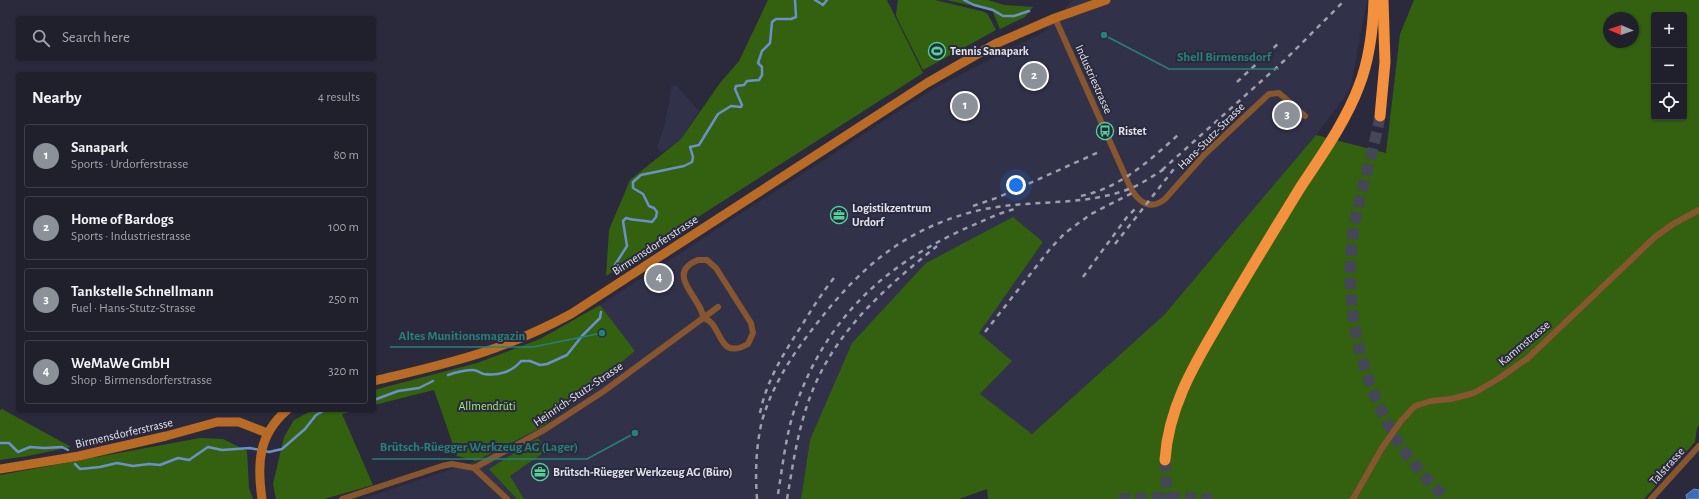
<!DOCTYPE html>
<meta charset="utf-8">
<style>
:root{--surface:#20202d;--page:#2d2d39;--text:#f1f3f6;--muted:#a2a3aa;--line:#3d3e49;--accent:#8c9099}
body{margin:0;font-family:"Alegreya Sans",sans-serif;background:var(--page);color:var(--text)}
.controls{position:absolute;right:12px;top:12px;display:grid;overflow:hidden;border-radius:4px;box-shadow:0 1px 3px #0004}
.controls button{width:36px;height:36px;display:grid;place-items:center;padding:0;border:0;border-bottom:1px solid var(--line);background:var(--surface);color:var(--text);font:20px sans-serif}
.compass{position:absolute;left:1603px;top:12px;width:36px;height:36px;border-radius:50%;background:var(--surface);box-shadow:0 1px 3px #0004;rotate:272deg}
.you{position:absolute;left:1016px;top:185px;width:14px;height:14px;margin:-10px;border:3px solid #fff;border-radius:50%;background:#1a73e8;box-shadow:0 0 0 6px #1a73e833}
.badge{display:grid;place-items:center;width:26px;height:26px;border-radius:50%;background:var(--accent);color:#fff;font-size:13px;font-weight:700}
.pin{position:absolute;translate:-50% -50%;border:2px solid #fff;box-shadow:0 1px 4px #0006}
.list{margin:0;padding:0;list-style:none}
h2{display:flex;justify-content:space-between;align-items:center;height:52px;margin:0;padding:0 16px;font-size:17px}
h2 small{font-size:13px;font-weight:400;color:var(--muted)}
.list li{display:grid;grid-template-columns:26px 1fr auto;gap:12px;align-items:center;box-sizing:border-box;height:64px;margin:0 8px 8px;padding:0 8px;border:1px solid var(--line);border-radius:4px}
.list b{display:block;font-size:15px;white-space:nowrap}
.list p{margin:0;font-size:13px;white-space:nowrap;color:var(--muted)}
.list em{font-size:13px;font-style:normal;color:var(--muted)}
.icon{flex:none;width:22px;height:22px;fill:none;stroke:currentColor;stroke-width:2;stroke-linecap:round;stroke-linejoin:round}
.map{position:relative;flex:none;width:1699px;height:499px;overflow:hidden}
.search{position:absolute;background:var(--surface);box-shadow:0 1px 3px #0004;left:16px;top:16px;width:360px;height:44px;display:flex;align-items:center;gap:10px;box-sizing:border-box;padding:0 14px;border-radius:4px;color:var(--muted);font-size:15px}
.panel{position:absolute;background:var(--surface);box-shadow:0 1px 3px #0004;left:16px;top:72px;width:360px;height:340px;border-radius:4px}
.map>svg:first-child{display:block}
.built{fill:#32314a}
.green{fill:#336110;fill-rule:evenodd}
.water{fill:#3a6eb8;stroke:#6c91c8}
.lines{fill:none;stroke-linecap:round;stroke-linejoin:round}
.stream{stroke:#6c91c8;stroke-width:2.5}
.highway-tunnel{stroke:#454657;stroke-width:11;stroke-dasharray:11 5.5;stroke-linecap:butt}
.street{stroke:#87552e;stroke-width:6}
.secondary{stroke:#b96a24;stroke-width:9}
.highway{stroke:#f3913f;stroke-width:11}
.rail{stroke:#9e9fad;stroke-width:2.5;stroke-dasharray:5 5;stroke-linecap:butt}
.labels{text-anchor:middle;stroke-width:4;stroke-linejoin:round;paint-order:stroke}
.poi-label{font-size:12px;font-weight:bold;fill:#e1e2ee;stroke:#2a2a3c;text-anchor:start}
.street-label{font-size:12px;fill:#e1e2ee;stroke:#2a2a3c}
.park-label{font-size:12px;fill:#a4eb7c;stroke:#2a2a3c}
.leader{fill:none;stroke:#24817b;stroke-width:1.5}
.callout-dot{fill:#24817b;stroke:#2a2a3c;stroke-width:1.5}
.callout-label{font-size:13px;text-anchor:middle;font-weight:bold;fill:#24817b;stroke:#2a2a3c;stroke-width:4;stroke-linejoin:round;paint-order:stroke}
</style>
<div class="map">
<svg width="1699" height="499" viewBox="0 0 1699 499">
<rect width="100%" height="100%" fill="#2a2a3c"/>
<!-- built -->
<g class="built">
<path d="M1073,0h294l-17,90 -34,45 -152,180 -132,119 -53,-40 -1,-61 65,-90 -233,197 -9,59h-439l114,-38 66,-34 93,-76 -35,-46 336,-218 106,-54z"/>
<path d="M676,85l23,26 -18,28 -20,14 -4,-6 7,-20 5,-24 2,-16z"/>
</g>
<!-- green -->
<g class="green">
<path d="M768,0h119l36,73 -317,203 3,-46 21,-50 51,-41 39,-56 19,-22z"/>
<path d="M898,0h37l50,12 1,2 1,-1 9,17 -73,40 -26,-52 -1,-4z"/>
<path d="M946,0h42l16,5 29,2 -8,10 -25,12 -8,-19z"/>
<path d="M1414,0h285v425l-2,3 -2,14 -51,57h-656l-1,-10 -28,10h-158l9,-59 42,-97 74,-80 87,-46 30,25 -64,91 33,28 -32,33 52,40 132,-119 152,-180 70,18 14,-119zM1654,15h30v102h-30zM1609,18h24v24h-24z"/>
<path d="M600,305l35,46 -93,76 -66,34 -19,-5 -23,-66 -60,15v-15l103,-27 63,-24z"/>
<path d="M2,409l69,38 -43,9 -28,4v-50z"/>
<path d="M313,410h43l-14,4 31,71 -49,14h-48l-3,-15 11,-47 10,-17z"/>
<path d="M200,438l23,1 24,12 2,37 4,11h-253v-24z"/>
<path d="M538,438l9,12 -37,26 14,23h-7l-28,-30z"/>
</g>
<!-- water -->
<path class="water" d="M1694,489l5,1v9h-12l-1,-4z"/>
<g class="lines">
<!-- stream -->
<g class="stream">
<path d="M815,0l8,5 4,-5"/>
<path d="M964,0l10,5 19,5 10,6h11l15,-5"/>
<path d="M613,268l14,-22 -4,-25 3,-3c9,3 17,2 26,4l4,-5 1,-5 -3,-4 -5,-2 -6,-12 -10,-6v-6l8,-7 43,-9 8,-4 1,-5 -3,-10 9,-2 19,-31 13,-8 10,1 1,-2 -7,-16 1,-3 8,-1 3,-4 12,-1 3,-5v-8l-4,-4 4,-12 8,-8 2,-21 4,-3h15l5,-2 -1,-17"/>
<path d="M448,375c9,-3 16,-5 25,-5 4,0 7,3 11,4 14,2 28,-2 37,-13h9l10,4 7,-1 20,-9 15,-19 18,-18 1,-6"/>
<path d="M374,400l24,-9 21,-3 14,-7"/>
<path d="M0,443h9l9,9 12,-5 14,1 18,-1 6,3"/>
<path d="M75,464l5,5 20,-2 17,-4 16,3 16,-2 11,1 18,-7 11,2 19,-13 14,3 28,-2 19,4 13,-3 23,-20 11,-14 9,-5"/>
</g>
<!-- highway-tunnel -->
<g class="highway-tunnel">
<path d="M1380,116c-6,34 -17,66 -24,100 -15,74 0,149 35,214 14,26 35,48 55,69"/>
<path d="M1165,460l1,22 3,17"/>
<path d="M1119,499l51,-2 43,2"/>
</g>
<!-- street -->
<g class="street">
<path d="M1055,18l76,171c8,13 19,22 34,10l39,-44 65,-61 10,-1 26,23"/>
<path d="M698,260h9l9,8 35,55 2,10 -5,11c-32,18 -25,-22 -45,-26 0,-19 -40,-44 -5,-58z"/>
<path d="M474,468l33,31"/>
<path d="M342,499l100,-33 10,-2 22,4 70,-38 60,-39 114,-84"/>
<path d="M1353,499l29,-51 19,-27 14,-15 16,-5 20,-2 23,-6 24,-14 30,-21 127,-121 18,-13 26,-14"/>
<path d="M1651,499l48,-53"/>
</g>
<!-- secondary -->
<g class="secondary">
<path d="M374,381c37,-9 74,-17 110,-29 30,-10 59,-23 87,-38l356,-231 68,-39 60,-26 51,-18"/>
<path d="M0,469l79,-13 87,-20 51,-14h22l28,11"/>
<path d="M262,499c-5,-35 -4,-64 25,-89"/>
</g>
<!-- highway -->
<g class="highway">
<path d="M1380,116l5,-54 -2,-62"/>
<path d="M1165,460c3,-50 27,-92 52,-134 27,-47 55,-92 83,-138 21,-32 45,-65 59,-102 11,-28 14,-57 15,-86"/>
</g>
<!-- rail -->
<g class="rail">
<path d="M1237,82l43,-40"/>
<path d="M1162,170l124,-111 59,-59"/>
<path d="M1081,196c39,-8 68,-35 97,-61"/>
<path d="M973,206l26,-9 100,-45"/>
<path d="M1115,244l66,-84"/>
<path d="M1083,277l44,-60 10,-10"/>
<path d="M985,332l65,-83 15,-16 26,-19 43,-22"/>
<path d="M760,413c7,-34 24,-60 42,-88 11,-18 22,-35 35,-51"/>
<path d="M778,494c5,-30 8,-61 18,-89 30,-85 86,-138 166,-175 19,-8 36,-17 56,-22"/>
<path d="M757,499c-2,-26 -1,-53 5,-78 10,-35 30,-66 52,-94 44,-57 87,-96 158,-115 52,-14 107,-4 157,-23 13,-5 25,-14 37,-21"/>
<path d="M787,499c5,-29 9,-58 18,-87 22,-74 74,-119 132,-166"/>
</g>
</g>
<!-- icons -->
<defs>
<g id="stadium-ring" transform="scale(0.9)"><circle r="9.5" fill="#2a2a3c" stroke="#4fd399" stroke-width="1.5"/><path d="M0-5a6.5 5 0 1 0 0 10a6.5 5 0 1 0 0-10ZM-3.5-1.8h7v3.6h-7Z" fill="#4fd399"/></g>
<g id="bus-ring" transform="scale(0.9)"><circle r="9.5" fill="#2a2a3c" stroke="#4fd399" stroke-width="1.5"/><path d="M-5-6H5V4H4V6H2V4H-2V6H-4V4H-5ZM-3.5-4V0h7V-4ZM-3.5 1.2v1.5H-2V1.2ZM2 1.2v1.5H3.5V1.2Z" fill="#4fd399"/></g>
<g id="office-ring" transform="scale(0.9)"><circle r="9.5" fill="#2a2a3c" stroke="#4fd399" stroke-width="1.5"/><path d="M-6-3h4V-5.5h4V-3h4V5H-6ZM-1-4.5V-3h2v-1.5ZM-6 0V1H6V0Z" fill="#4fd399"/></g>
</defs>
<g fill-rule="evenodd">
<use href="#stadium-ring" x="937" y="51"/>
<use href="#bus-ring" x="1105" y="131"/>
<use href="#office-ring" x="839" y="215"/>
<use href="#office-ring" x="540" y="472"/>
</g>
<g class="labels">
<!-- poi labels -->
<g class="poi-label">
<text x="950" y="55">Tennis Sanapark</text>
<text x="1118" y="135">Ristet</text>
<text x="852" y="212">Logistikzentrum<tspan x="852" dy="14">Urdorf</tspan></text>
<text x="553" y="476">Brütsch-Rüegger Werkzeug AG (Büro)</text>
</g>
<!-- street labels -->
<g class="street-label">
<text transform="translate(1094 79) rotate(66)" y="4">Industriestrasse</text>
<text transform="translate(1211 136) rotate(-45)" y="4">Hans-Stutz-Strasse</text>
<text transform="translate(655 245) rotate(-33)" y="4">Birmensdorferstrasse</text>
<text transform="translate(1524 343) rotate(-40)" y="4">Kammstrasse</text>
<text transform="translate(578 394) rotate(-34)" y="4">Heinrich-Stutz-Strasse</text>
<text transform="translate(124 433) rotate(-13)" y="4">Birmensdorferstrasse</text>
<text transform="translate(1667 466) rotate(-48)" y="4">Talstrasse</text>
</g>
<!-- park labels -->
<g class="park-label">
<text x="487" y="410">Allmendrüti</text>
</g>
</g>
<!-- callouts -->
<path class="leader" d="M1104 35L1169 69H1279M602 333L533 347H390M635 433L587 459H372"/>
<g class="callout-dot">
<circle cx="1104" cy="35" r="4"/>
<circle cx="602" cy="333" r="4"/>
<circle cx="635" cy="433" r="4"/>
</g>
<g class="callout-label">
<text x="1224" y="61">Shell Birmensdorf</text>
<text x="462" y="340">Altes Munitionsmagazin</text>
<text x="479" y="451">Brütsch-Rüegger Werkzeug AG (Lager)</text>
</g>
</svg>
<div class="controls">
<button>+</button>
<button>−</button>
<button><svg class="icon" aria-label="locate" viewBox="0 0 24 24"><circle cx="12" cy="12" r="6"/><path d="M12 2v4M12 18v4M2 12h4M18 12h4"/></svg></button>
</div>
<svg class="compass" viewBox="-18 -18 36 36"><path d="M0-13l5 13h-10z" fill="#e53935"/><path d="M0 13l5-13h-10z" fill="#a2a3aa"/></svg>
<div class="you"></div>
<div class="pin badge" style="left:965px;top:106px">1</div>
<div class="pin badge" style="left:1034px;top:76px">2</div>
<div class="pin badge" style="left:1287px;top:115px">3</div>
<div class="pin badge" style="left:659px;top:278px">4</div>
<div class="search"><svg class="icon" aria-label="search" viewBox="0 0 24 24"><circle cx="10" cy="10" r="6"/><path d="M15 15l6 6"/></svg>Search here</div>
<section class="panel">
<h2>Nearby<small>4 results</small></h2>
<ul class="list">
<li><span class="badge">1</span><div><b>Sanapark</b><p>Sports · Urdorferstrasse</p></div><em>80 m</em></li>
<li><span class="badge">2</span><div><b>Home of Bardogs</b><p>Sports · Industriestrasse</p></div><em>100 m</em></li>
<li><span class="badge">3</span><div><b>Tankstelle Schnellmann</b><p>Fuel · Hans-Stutz-Strasse</p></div><em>250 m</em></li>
<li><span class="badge">4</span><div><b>WeMaWe GmbH</b><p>Shop · Birmensdorferstrasse</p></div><em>320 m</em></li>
</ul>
</section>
</div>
